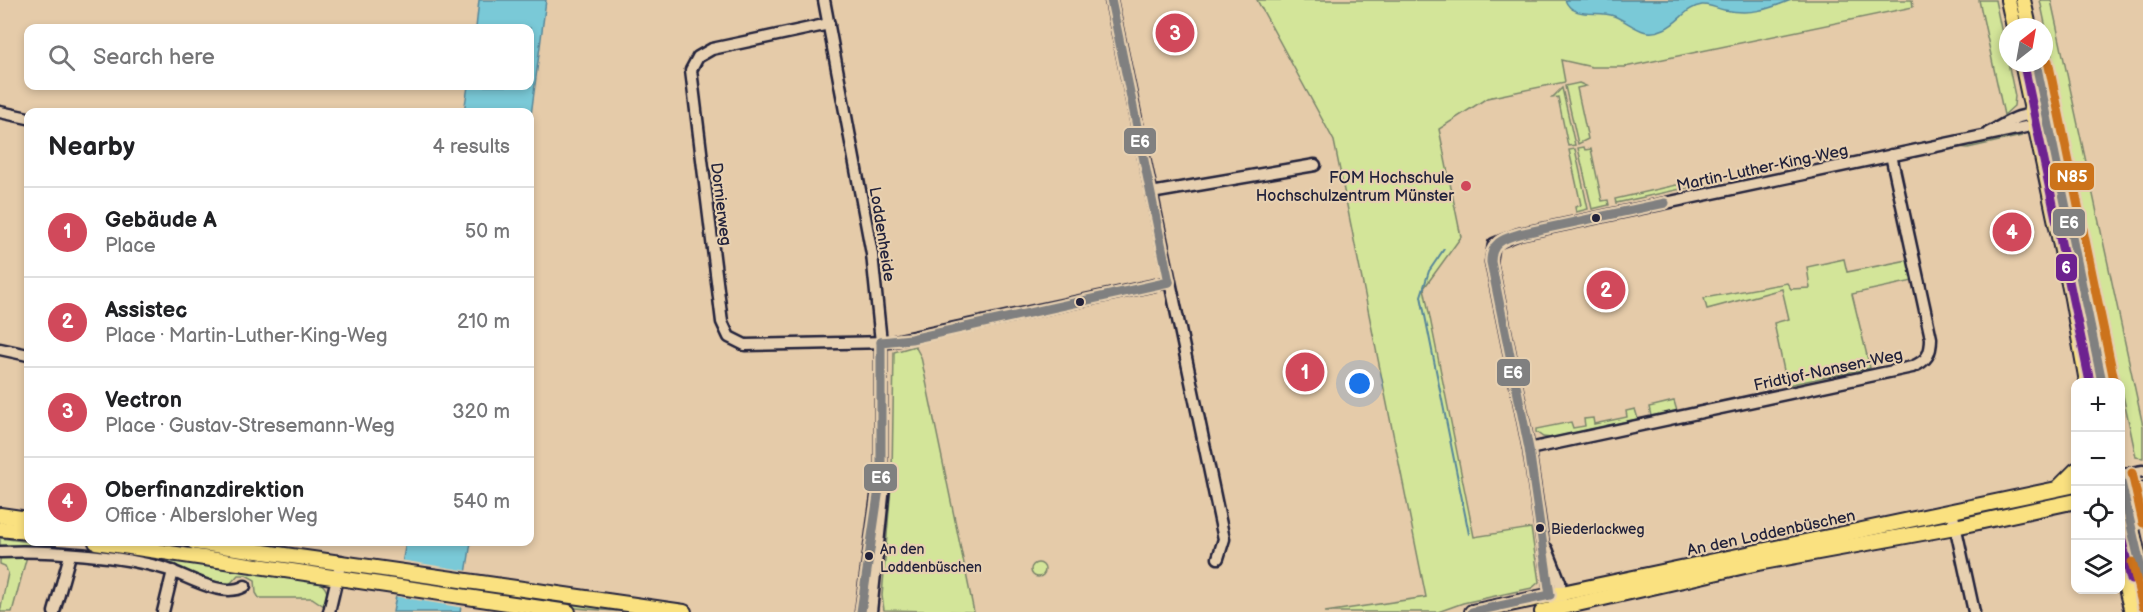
<!DOCTYPE html>
<meta charset="utf-8">
<style>
:root{--surface:#fff;--page:#f2f2f2;--text:#202124;--muted:#757577;--line:#e0e0e0;--accent:#d1495b}
body{margin:0;font-family:"Balsamiq Sans",sans-serif;background:var(--page);color:var(--text)}
.controls{position:absolute;right:18px;bottom:18px;display:grid;overflow:hidden;border-radius:12px;box-shadow:0 3px 9px #0003}
.controls button{width:54px;height:54px;display:grid;place-items:center;padding:0;border:0;border-bottom:2px solid var(--line);background:var(--surface);color:var(--text);font:30px sans-serif}
.compass{position:absolute;left:1999px;top:18px;width:54px;height:54px;border-radius:50%;background:var(--surface);box-shadow:0 3px 9px #0003;rotate:31deg}
.you{position:absolute;left:1360px;top:384px;width:21px;height:21px;margin:-15px;border:4px solid #fff;border-radius:50%;background:#1a73e8;box-shadow:0 0 0 9px #1a73e833}
.badge{display:grid;place-items:center;width:39px;height:39px;border-radius:50%;background:var(--accent);color:#fff;font-size:20px;font-weight:700}
.pin{position:absolute;translate:-50% -50%;border:3px solid #fff;box-shadow:0 2px 6px #0006}
.list{margin:0;padding:0;list-style:none}
h2{display:flex;justify-content:space-between;align-items:center;height:78px;margin:0;padding:0 24px;font-size:26px}
h2 small{font-size:20px;font-weight:400;color:var(--muted)}
.list li{display:grid;grid-template-columns:39px 1fr auto;gap:18px;align-items:center;box-sizing:border-box;height:90px;padding:0 24px;border-top:2px solid var(--line)}
.list b{display:block;font-size:22px;white-space:nowrap}
.list p{margin:0;font-size:20px;white-space:nowrap;color:var(--muted)}
.list em{font-size:20px;font-style:normal;color:var(--muted)}
.icon{flex:none;width:33px;height:33px;fill:none;stroke:currentColor;stroke-width:2;stroke-linecap:round;stroke-linejoin:round}
.map{position:relative;flex:none;width:2143px;height:612px;overflow:hidden}
.search{position:absolute;background:var(--surface);box-shadow:0 3px 9px #0003;left:24px;top:24px;width:510px;height:66px;display:flex;align-items:center;gap:15px;box-sizing:border-box;padding:0 21px;border-radius:12px;color:var(--muted);font-size:22px}
.panel{position:absolute;background:var(--surface);box-shadow:0 3px 9px #0003;left:24px;top:108px;width:510px;height:438px;border-radius:12px}
.map>svg:first-child{display:block}
.green{fill:#d3e599;stroke:#7a846a;stroke-width:1.5}
.water{fill:#7ac9d7;stroke:#578699;stroke-width:1.5}
.pier{fill:#e5cba9}
.lines{fill:none;stroke-linecap:round;stroke-linejoin:round}
.stream{stroke:#578699;stroke-width:2}
.minor-casing{stroke:#22223b;stroke-width:15}
.major-casing{stroke:#22223b;stroke-width:18}
.minor{stroke:#e7d0b0;stroke-width:10}
.major{stroke:#fae180;stroke-width:14}
.bus-1-casing{stroke:#e7d0b0;stroke-width:14}
.bus-2-casing{stroke:#e7d0b0;stroke-width:14}
.bus-3-casing{stroke:#e7d0b0;stroke-width:14}
.bus-1{stroke:#808080;stroke-width:9}
.bus-2{stroke:#6d2190;stroke-width:9}
.bus-3{stroke:#cc731a;stroke-width:9}
.poi-dot{fill:#d1495b;stroke:#e7d0b0;stroke-width:2}
.bus-dot{fill:#22223b;stroke:#e7d0b0;stroke-width:2}
.labels{text-anchor:middle;stroke-width:4.5;stroke-linejoin:round;paint-order:stroke}
.bus-label{font-size:14px;fill:#22223b;stroke:#e7d0b0;text-anchor:start}
.street-label{font-size:16px;fill:#22223b;stroke:#e7d0b0}
.poi-label{font-size:16px;fill:#22223b;stroke:#e7d0b0;text-anchor:end}
.line-badge{stroke:#e7d0b0;stroke-width:2}
.badge-label{font-size:16px;text-anchor:middle;font-weight:bold;fill:#fff}
</style>
<div class="map">
<svg width="2143" height="612" viewBox="0 0 2143 612">
<rect width="100%" height="100%" fill="#e5cba9"/>
<filter id="ink" filterUnits="userSpaceOnUse"><feTurbulence type="fractalNoise" baseFrequency=".0167" numOctaves="2"/><feDisplacementMap in="SourceGraphic" scale="12" xChannelSelector="R" yChannelSelector="G"/><feConvolveMatrix kernelMatrix="1 2 1 2 8 2 1 2 1" color-interpolation-filters="sRGB"/></filter>
<g filter="url(#ink)">
<!-- green -->
<g class="green">
<path d="M1257,0h655l1,7 -288,60h-33l-31,-7 4,22 -78,16 -48,31 22,108 -37,51 50,249 57,-9 8,54 -7,6 -69,15 -25,9h-113l101,-15 -92,-456z"/>
<path d="M1979,0h16l20,96 -1,10 -10,9z"/>
<path d="M2040,0h11l92,426v32l-7,-1z"/>
<path d="M2041,63h3l68,319h-4z"/>
<path d="M1579,83l7,3 -9,2 11,51 -10,5 -13,-58z"/>
<path d="M1562,88l13,57 -7,1 -10,-49 -6,1z"/>
<path d="M2021,134l1,2 -54,12 -9,-1z"/>
<path d="M1584,147l1,3 6,-1 11,52 6,-1 1,5 -17,4 -14,-61z"/>
<path d="M1575,149l13,60 -12,3 -1,-5 6,-2 -12,-55z"/>
<path d="M1694,181l1,5 -79,17 -1,-4z"/>
<path d="M1844,259l3,13 61,-12 5,21 -61,13 18,74 -83,17 -13,-62 15,-4 -7,-30 -75,20 -3,-11 83,-15 4,6 19,-1 -3,-21z"/>
<path d="M915,346l6,11 53,255 -90,-2 -2,-14 10,-122 2,-122z"/>
<path d="M1674,401l3,10 -26,5 -2,-9z"/>
<path d="M1635,409l3,10 -87,19 -8,-1 -7,-5v-3l35,-7 2,6 12,-2 -1,-7 9,-1 1,6 33,-7 -1,-6z"/>
<path d="M0,538l315,42c14,6 13,15 12,28l-15,-10h-53l-3,-5 -1,-13 -9,-5h-8l-9,10 -6,1 -47,-18 -176,-20z"/>
<path d="M27,556l-15,56h-12l8,-39 -3,-7 -5,-2v-7z"/>
<circle cx="1038" cy="570" r="7"/>
<path d="M470,586l181,26c-61,0 -121,-9 -182,-18z"/>
</g>
<!-- water -->
<g class="water">
<path d="M479,0h67l-16,123v-11h-66l4,-26h62v-58h-54z"/>
<path d="M1565,0h226c-25,10 -40,15 -67,10 -7,-1 -14,-6 -22,-5 -16,2 -23,18 -38,24 -21,10 -32,-6 -50,-13 -16,-6 -41,4 -49,-16z"/>
<path d="M406,542h65l-11,70h-67z"/>
</g>
<!-- pier -->
<g class="pier">
<path d="M400,560l70,11 -3,16 -70,-12z"/>
<path d="M396,581l70,11 -2,16 -71,-12z"/>
</g>
<g class="lines">
<!-- stream -->
<path class="stream" d="M1444,249l-15,22 -8,25 48,238"/>
<!-- minor casing -->
<g class="minor-casing">
<g id="minor">
<path d="M824,0l48,254 9,88v133l3,11 -13,126"/>
<path d="M1111,0l113,539 -6,19"/>
<path d="M829,24l-117,25 -14,8 -7,13 31,252 7,15 16,8 145,-3 279,-60"/>
<path d="M0,112l28,6"/>
<path d="M1988,133c16,-8 34,-23 52,-17"/>
<path d="M1151,193l164,-28"/>
<path d="M0,349l28,6"/>
<path d="M1529,449l383,-82c15,-6 19,-13 19,-29l-40,-183"/>
<path d="M2120,475l23,-4"/>
<path d="M2124,492l19,-4"/>
<path d="M1952,511l22,101"/>
<path d="M1547,549l13,33 1,18"/>
<path d="M0,552c48,-2 120,3 166,17 22,7 56,30 79,17"/>
<path d="M1553,600l-4,-15 -20,-136 -38,-187 3,-18 25,-10 521,-110"/>
<path d="M54,612l16,-57"/>
<path d="M163,612l10,-41"/>
<path d="M329,612l12,-51"/>
<path d="M861,612l16,-116"/>
</g>
</g>
<!-- major casing -->
<g class="major-casing">
<g id="major">
<path d="M2008,0l6,27"/>
<path d="M2023,0l6,27"/>
<path d="M2022,63l50,235 15,84"/>
<path d="M2036,63l66,319"/>
<path d="M2120,476l23,101"/>
<path d="M2058,488l18,-18"/>
<path d="M0,515l28,4"/>
<path d="M0,529l28,3"/>
<path d="M96,542l472,70"/>
<path d="M194,542l490,70"/>
<path d="M2120,565l12,47"/>
<path d="M1472,612l604,-127"/>
<path d="M1542,612l216,-49 197,-36 121,-26"/>
</g>
</g>
<!-- minor -->
<use href="#minor" class="minor"/>
<!-- major -->
<use href="#major" class="major"/>
<!-- bus-1 casing -->
<g class="bus-1-casing">
<g id="bus-1">
<path d="M1111,0l58,282"/>
<path d="M2036,63l66,319"/>
<path d="M881,342l30,-3 258,-57"/>
<path d="M2120,478l23,99"/>
<path d="M861,612l20,-137v-133"/>
<path d="M1472,612l78,-17 -21,-146 -38,-187c0,-19 11,-23 28,-28l146,-31"/>
</g>
</g>
<!-- bus-2 casing -->
<g class="bus-2-casing">
<g id="bus-2">
<path d="M2024,65l66,317"/>
<path d="M2120,532l11,48"/>
</g>
</g>
<!-- bus-3 casing -->
<g class="bus-3-casing">
<g id="bus-3">
<path d="M2048,61l66,319"/>
<path d="M2132,473l11,50"/>
<path d="M2132,562l11,45"/>
</g>
</g>
<!-- bus-1 -->
<use href="#bus-1" class="bus-1"/>
<!-- bus-2 -->
<use href="#bus-2" class="bus-2"/>
<!-- bus-3 -->
<use href="#bus-3" class="bus-3"/>
</g>
</g>
<!-- markers -->
<circle class="poi-dot" cx="1466" cy="186" r="6"/>
<g class="bus-dot">
<circle cx="1596" cy="218" r="5"/>
<circle cx="1080" cy="302" r="5"/>
<circle cx="1540" cy="528" r="5"/>
<circle cx="869" cy="556" r="5"/>
</g>
<g class="labels">
<!-- bus labels -->
<g class="bus-label">
<text x="1551" y="534">Biederlackweg</text>
<text x="880" y="554">An den<tspan x="880" dy="18">Loddenbüschen</tspan></text>
</g>
<!-- street labels -->
<g class="street-label">
<text transform="translate(1762 167) rotate(-12)" y="6">Martin-Luther-King-Weg</text>
<text transform="translate(722 204) rotate(83)" y="6">Dornierweg</text>
<text transform="translate(883 234) rotate(81)" y="6">Loddenheide</text>
<text transform="translate(1828 369) rotate(-12)" y="6">Fridtjof-Nansen-Weg</text>
<text transform="translate(1771 532) rotate(-12)" y="6">An den Loddenbüschen</text>
</g>
<!-- poi labels -->
<g class="poi-label">
<text x="1454" y="183">FOM Hochschule<tspan x="1454" dy="18">Hochschulzentrum Münster</tspan></text>
</g>
</g>
<g class="line-badge">
<rect x="1123" y="127" width="34" height="28" rx="6" fill="#808080"/>
<rect x="2049" y="162" width="46" height="29" rx="6" fill="#cc731a"/>
<rect x="2052" y="208" width="34" height="29" rx="6" fill="#808080"/>
<rect x="2055" y="253" width="23" height="29" rx="6" fill="#6d2190"/>
<rect x="1496" y="358" width="35" height="29" rx="6" fill="#808080"/>
<rect x="863" y="463" width="35" height="29" rx="6" fill="#808080"/>
</g>
<g class="badge-label">
<text x="1140" y="147">E6</text>
<text x="2072" y="182">N85</text>
<text x="2069" y="228">E6</text>
<text x="2066" y="273">6</text>
<text x="1513" y="378">E6</text>
<text x="881" y="483">E6</text>
</g>
</svg>
<div class="controls">
<button>+</button>
<button>−</button>
<button><svg class="icon" aria-label="locate" viewBox="0 0 24 24"><circle cx="12" cy="12" r="6"/><path d="M12 2v4M12 18v4M2 12h4M18 12h4"/></svg></button>
<button><svg class="icon" aria-label="layers" viewBox="0 0 24 24"><path d="M12 4l9 5-9 5-9-5zM3 14l9 5 9-5"/></svg></button>
</div>
<svg class="compass" viewBox="-18 -18 36 36"><path d="M0-13l5 13h-10z" fill="#e53935"/><path d="M0 13l5-13h-10z" fill="#757577"/></svg>
<div class="you"></div>
<div class="pin badge" style="left:1305px;top:372px">1</div>
<div class="pin badge" style="left:1606px;top:290px">2</div>
<div class="pin badge" style="left:1175px;top:33px">3</div>
<div class="pin badge" style="left:2012px;top:232px">4</div>
<div class="search"><svg class="icon" aria-label="search" viewBox="0 0 24 24"><circle cx="10" cy="10" r="6"/><path d="M15 15l6 6"/></svg>Search here</div>
<section class="panel">
<h2>Nearby<small>4 results</small></h2>
<ul class="list">
<li><span class="badge">1</span><div><b>Gebäude A</b><p>Place</p></div><em>50 m</em></li>
<li><span class="badge">2</span><div><b>Assistec</b><p>Place · Martin-Luther-King-Weg</p></div><em>210 m</em></li>
<li><span class="badge">3</span><div><b>Vectron</b><p>Place · Gustav-Stresemann-Weg</p></div><em>320 m</em></li>
<li><span class="badge">4</span><div><b>Oberfinanzdirektion</b><p>Office · Albersloher Weg</p></div><em>540 m</em></li>
</ul>
</section>
</div>
